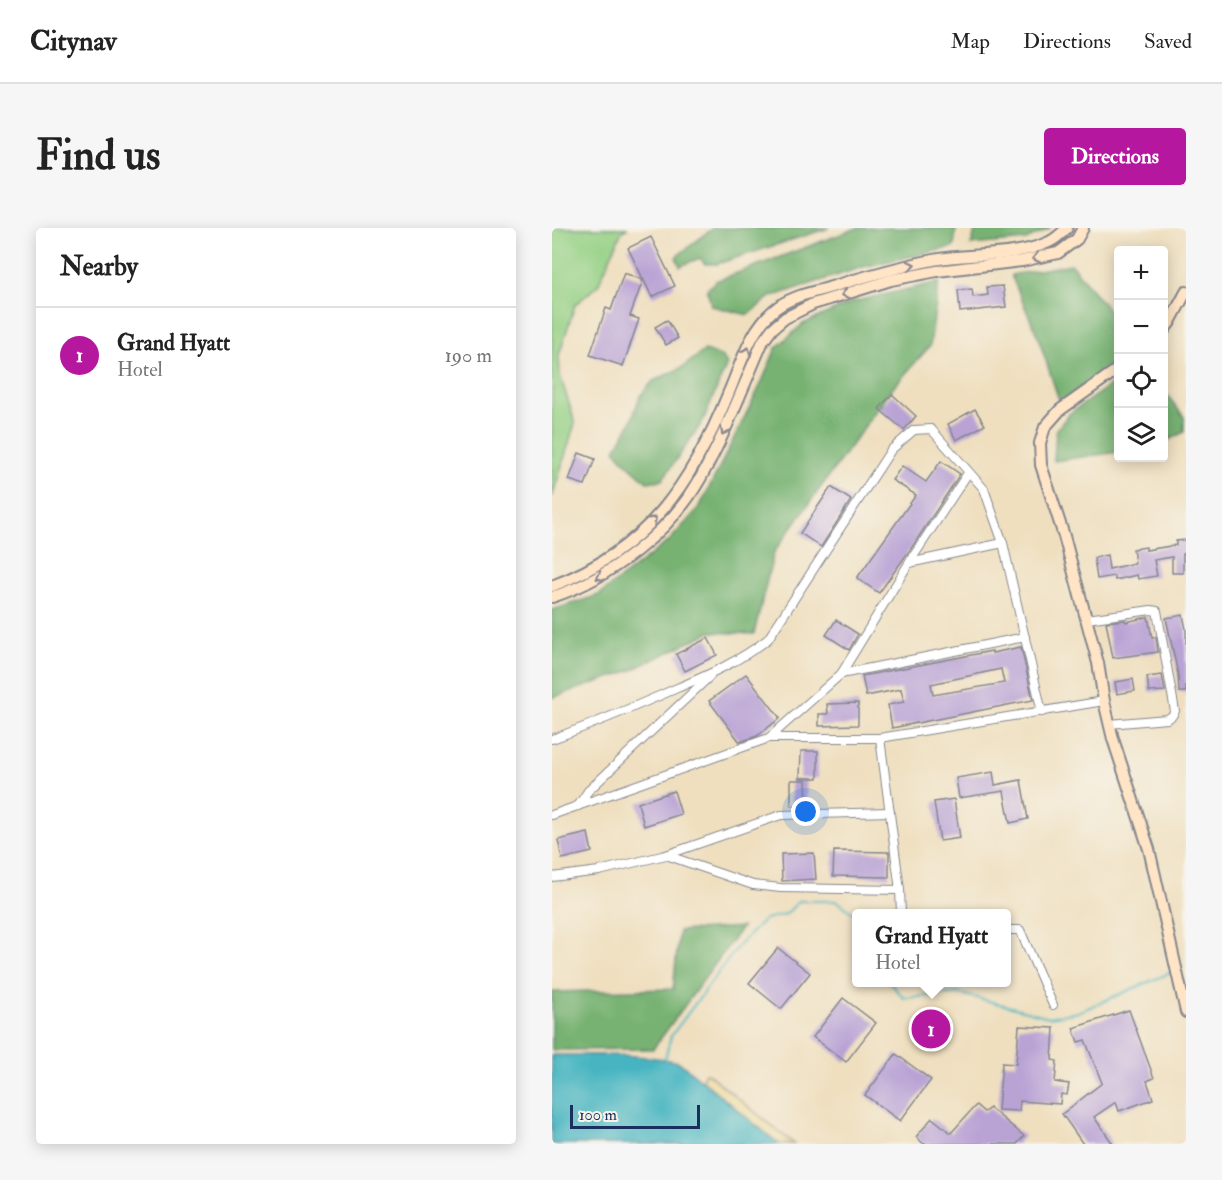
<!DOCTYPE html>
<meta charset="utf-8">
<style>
:root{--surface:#fff;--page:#f6f6f6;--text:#222;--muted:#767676;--line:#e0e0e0;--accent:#b5179e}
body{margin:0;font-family:"IM FELL Double Pica",serif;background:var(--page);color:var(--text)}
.controls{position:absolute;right:18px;top:18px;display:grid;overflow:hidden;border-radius:6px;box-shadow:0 3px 15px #0003}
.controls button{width:54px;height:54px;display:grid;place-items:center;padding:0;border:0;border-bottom:2px solid var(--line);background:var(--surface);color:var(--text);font:30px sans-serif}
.scale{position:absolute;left:18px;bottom:15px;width:130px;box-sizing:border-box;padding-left:6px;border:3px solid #1b2f5e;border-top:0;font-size:16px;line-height:21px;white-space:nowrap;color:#1b2f5e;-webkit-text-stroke:4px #f7f3e8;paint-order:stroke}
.you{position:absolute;left:254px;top:584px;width:21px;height:21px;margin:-15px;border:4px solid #fff;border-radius:50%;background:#1a73e8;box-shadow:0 0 0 9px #1a73e833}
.badge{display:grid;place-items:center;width:39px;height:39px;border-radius:50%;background:var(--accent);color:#fff;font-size:20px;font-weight:700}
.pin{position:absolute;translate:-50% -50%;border:3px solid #fff;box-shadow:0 2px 6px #0006}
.popup{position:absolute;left:300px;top:681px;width:159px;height:78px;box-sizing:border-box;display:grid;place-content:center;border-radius:6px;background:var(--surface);filter:drop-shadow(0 2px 4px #0005);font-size:20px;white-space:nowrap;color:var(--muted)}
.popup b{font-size:22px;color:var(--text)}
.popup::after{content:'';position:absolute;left:50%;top:100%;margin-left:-12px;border:12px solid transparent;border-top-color:var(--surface)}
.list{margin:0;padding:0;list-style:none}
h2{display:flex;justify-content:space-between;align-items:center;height:78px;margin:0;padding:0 24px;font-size:26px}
h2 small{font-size:20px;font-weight:400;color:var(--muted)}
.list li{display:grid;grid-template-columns:39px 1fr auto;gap:18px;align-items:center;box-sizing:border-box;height:96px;padding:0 24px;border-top:2px solid var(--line)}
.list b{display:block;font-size:22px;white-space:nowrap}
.list p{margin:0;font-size:20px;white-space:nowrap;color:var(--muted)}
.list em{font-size:20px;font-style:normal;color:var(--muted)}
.icon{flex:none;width:33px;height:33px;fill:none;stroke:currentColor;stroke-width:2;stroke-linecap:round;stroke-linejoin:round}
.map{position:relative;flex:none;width:634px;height:916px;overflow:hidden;border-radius:6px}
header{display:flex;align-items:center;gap:36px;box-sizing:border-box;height:84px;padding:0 30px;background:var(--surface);border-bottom:2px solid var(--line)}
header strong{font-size:28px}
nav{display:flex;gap:33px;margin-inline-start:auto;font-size:21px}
.intro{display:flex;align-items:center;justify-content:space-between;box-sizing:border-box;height:144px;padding:0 36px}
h1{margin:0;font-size:42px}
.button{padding:15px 27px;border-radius:6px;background:var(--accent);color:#fff;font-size:21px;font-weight:700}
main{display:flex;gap:36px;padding:0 36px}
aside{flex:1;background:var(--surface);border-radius:6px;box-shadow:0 3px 15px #0003}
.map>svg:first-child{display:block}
.green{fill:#94d084;stroke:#588071;stroke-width:1.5}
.forest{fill:#77b272;stroke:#497068;stroke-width:1.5}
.sand{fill:#eeda9e;stroke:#84847e;stroke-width:1.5}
.water{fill:#47b5c1;stroke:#317290;stroke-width:1.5}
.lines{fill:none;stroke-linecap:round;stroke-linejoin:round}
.stream{stroke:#47b5c1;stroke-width:2}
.building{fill:#b9a3d5;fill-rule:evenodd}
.street-casing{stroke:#85878e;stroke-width:10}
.secondary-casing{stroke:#85878e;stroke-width:14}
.street{stroke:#fff;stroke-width:8}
.secondary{stroke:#ffe4c6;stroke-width:10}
.oneway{stroke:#8d8a92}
</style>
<header>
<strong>Citynav</strong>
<nav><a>Map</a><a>Directions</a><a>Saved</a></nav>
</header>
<div class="intro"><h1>Find us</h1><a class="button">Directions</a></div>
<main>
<aside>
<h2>Nearby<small></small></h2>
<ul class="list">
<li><span class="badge">1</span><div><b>Grand Hyatt</b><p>Hotel</p></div><em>190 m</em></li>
</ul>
</aside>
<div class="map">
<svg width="634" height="916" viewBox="0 0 634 916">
<rect width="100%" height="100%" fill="#f7f3e8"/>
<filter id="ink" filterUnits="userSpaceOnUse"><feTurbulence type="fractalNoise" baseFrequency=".0167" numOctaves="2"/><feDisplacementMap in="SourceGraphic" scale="12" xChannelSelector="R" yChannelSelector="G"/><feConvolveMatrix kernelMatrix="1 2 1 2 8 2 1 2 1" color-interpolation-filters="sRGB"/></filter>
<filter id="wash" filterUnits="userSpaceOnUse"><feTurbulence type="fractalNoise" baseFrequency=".008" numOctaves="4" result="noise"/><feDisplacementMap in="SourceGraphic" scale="24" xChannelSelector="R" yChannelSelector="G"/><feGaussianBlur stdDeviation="1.35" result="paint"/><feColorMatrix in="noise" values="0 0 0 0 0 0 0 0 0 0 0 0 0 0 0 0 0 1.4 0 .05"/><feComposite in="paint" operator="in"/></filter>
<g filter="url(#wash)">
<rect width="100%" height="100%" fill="#efdfbf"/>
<!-- green -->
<path class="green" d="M0,0h76l-6,3 -24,54 -23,20 -16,50 1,20 15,48 -23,75z"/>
<!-- forest -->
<g class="forest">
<path d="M161,0h116l-112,36h-12l-5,-6 -20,8 -4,-9z"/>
<path d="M305,0h99l-2,19 -91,20 -93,30 -22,18 -37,-9 -4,-17 9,-8z"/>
<path d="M424,0h75l-25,12 -55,5z"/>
<path d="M519,36l47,58v38l-58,43 -22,-66 -27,-62z"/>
<path d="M387,54l-9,64 -39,44 -117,162 -20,82 -44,-2 -78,38 -80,28v-88l47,-15 71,-55 29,-32 62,-124 15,-36 27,-24 49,-22z"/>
<path d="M153,122l18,7 4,7 -25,59 -40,57 -15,2 -21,-19 -11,-13 16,-28 9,-26 13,-15 30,-14z"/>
<path d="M566,152v72l-64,9 2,-31 14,-17z"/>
<path d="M612,163l20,26v15l-20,10z"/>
<path d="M190,699l-89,122 -101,1v-58l121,-3 6,-58z"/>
</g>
<!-- sand -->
<path class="sand" d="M153,845h2l87,71h-15l-77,-64z"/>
<!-- water -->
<path class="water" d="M0,827c42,0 86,-2 127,7l100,82h-227z"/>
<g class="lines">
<!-- stream -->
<g class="stream">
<path d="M337,754l15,16 54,-5 91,24 29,-5 94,-40"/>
<path d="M113,831l6,-23 68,-91 26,-26 21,-5 13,-13h38l19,14"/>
</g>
</g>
<g id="blocks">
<!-- building -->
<g class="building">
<path d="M99,9l24,49 -23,11 -24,-49z"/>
<path d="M72,45l19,7 -13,36 9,3 -16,47 -33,-11 16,-47 5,2z"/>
<path d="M451,58l3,21 -46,5 -2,-22 14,-1 1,8 15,-2 -1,-8z"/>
<path d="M115,92l11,18 -12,7 -11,-18z"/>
<path d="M340,166l24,22 -12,14 -25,-21z"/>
<path d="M423,181l10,16 -29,15 -8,-16z"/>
<path d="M27,225l16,6 -10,26 -16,-5z"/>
<path d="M389,233l19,13 -48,73 -33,46 -22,-15 59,-83 -24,-15 10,-14 24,16z"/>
<path d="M279,259l20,13 -30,47 -21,-14z"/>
<path d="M634,312v13l-3,1v19h-11v-16l-18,3 3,16 -19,3 -1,-4 -22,5 -1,-4 -17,3 -3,-21 13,-3 2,14 26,-6 -2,-14 13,-2v3l30,-5v-4z"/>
<path d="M631,387l3,14v63h-7l-1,-18 -12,-56z"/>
<path d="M596,389l4,21 4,-1 2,15 -45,6 -7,-36 19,-2 1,2z"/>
<path d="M284,392l22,14 -9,16 -23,-15z"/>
<path d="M156,410l9,17 -32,16 -9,-17z"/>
<path d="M469,419l12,53 -141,28 -4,-23 16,-3 -3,-13 -35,7 -4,-20 130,-25v2zM449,441l3,14 -71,12 -2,-11z"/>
<path d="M194,446l34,44 -23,18 -17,6 -31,-41z"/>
<path d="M610,447l3,16 -16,1 -2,-15z"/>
<path d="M581,451l2,12 -18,3 -2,-12z"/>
<path d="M306,475v22l-39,1v-12h9l-1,-10z"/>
<path d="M249,523h17v27h-18z"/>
<path d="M441,544l2,13 26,-5 7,39 -18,4 -6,-32 -45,7 -3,-20z"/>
<path d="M239,552h15l1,26h-16z"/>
<path d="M122,563l7,23 -37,12 -6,-23z"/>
<path d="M402,571l6,39 -20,3 -6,-39z"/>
<path d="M36,605l4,19 -30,7 -4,-19z"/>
<path d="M282,623l55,1v25l-56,-1z"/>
<path d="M262,625l2,26 -34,2 -1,-27z"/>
<path d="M226,720l32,25 -29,36 -32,-26z"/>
<path d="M291,770l33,25 -30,39 -33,-25z"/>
<path d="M577,782l25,68 -7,3 6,18 -34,12 -3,-9 -22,15 19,27h-30l-21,-30 40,-31 -17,-43 -7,2 -5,-14z"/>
<path d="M467,798l35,2 -2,32 5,1 -2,21 14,2 -2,11 -6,-1 -1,10 -40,-3 -1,10 -21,-1 4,-47 14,1z"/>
<path d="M344,826l35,26 -31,41 -35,-26z"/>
<path d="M424,877l8,7 6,-4 34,28 -7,8h-93l-8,-7 16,-19 19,15z"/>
</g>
</g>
</g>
<g filter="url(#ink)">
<use href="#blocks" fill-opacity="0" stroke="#85878e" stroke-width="1.5"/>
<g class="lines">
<!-- street casing -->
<g class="street-casing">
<g id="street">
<path d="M357,335l94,-20"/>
<path d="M535,391l64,-9 6,1 18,100 -3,5 -5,3 -58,5"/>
<path d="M289,446l184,-37"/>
<path d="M217,510l72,-64 68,-111 59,-90"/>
<path d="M328,510l20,152 1,24"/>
<path d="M0,511c42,-15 82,-32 123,-50 33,-14 65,-28 93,-50l123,-189 23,-20 17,-1 53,60 19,54 39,169"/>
<path d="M26,578l10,-15 122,-115"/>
<path d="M0,587l217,-77h111l224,-37"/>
<path d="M114,627l87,30 28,3 119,2"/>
<path d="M0,649l47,-6 67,-16 115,-40 109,-3"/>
<path d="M454,702h14l33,75"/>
</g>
</g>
<!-- secondary casing -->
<g class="secondary-casing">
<g id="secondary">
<path d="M612,102l6,-8 16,-30"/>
<path d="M566,141l-58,41 -15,17 -5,16 1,22 23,71 34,127 6,38 9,38 36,110 37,163"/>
<path d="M0,358c96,-36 140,-103 177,-194 12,-28 21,-62 45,-82 15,-13 36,-17 54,-22 35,-11 70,-21 105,-28 38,-7 81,-2 116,-18 7,-3 13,-9 18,-14"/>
<path d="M0,369c57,-18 118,-65 148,-118 25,-44 43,-92 63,-138l9,-12 13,-11 28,-14 78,-24 46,-9 85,-10 36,-8 19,-14 6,-11"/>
</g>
</g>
<!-- street -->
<use href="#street" class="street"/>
<!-- secondary -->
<use href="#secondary" class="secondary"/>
</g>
<!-- one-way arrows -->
<defs><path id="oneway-chevron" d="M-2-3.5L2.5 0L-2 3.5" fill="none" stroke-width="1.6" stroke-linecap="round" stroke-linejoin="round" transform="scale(1.5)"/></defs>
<g class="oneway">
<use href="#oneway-chevron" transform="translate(484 30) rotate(168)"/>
<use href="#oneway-chevron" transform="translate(359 37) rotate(-12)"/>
<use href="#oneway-chevron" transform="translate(293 66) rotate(163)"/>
<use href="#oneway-chevron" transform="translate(195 123) rotate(-66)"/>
<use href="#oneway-chevron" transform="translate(172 203) rotate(117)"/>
<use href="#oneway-chevron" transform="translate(101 292) rotate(-43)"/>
<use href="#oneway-chevron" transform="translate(48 349) rotate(152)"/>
</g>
</g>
</svg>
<div class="controls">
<button>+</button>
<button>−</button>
<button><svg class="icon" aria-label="locate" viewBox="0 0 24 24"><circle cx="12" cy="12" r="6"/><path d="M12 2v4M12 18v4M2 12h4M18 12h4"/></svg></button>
<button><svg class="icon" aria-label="layers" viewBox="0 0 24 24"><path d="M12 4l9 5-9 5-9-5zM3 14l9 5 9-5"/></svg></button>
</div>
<div class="scale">100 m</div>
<div class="you"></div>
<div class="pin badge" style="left:379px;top:801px">1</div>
<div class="popup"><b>Grand Hyatt</b>Hotel</div>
</div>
</main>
